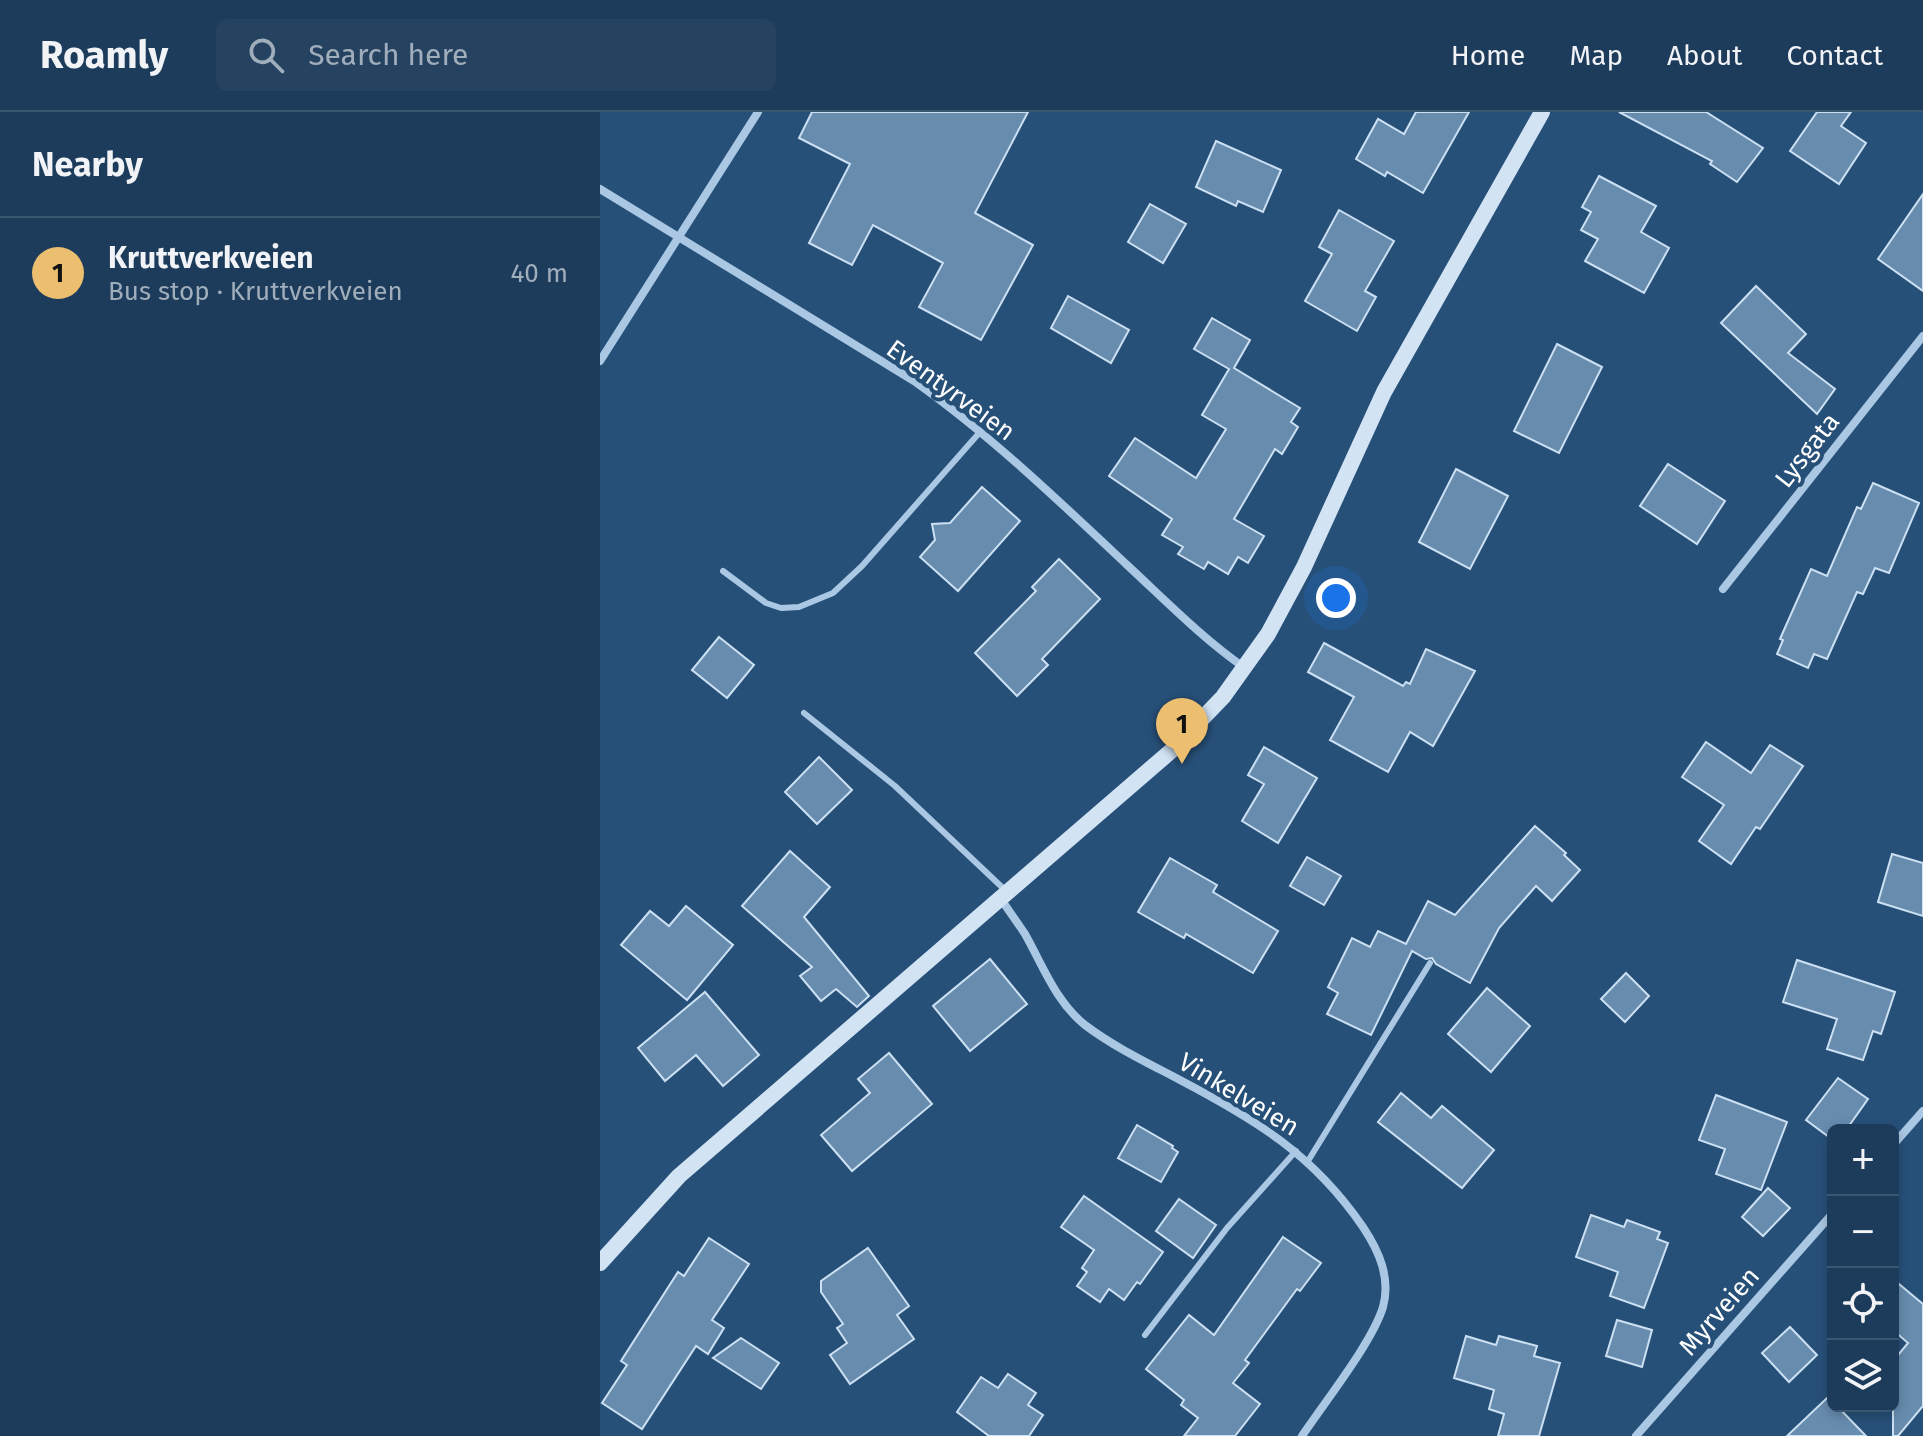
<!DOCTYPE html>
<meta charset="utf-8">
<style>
:root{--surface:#1d3c5b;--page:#254361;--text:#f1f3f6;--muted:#a0adbb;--line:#3b5671;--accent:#ebbf6f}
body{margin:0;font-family:"Fira Sans",sans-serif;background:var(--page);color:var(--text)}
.controls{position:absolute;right:24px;bottom:24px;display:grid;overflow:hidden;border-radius:12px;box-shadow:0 4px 12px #0003}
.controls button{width:72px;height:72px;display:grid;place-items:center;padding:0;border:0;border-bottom:2px solid var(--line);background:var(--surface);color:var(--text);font:40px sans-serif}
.you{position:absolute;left:736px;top:486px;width:28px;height:28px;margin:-20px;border:6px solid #fff;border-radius:50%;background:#1a73e8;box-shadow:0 0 0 12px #1a73e833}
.badge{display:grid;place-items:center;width:52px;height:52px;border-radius:50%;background:var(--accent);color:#111;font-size:26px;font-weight:700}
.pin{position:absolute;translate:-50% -66px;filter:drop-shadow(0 2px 4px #0008)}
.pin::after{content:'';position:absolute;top:42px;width:28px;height:24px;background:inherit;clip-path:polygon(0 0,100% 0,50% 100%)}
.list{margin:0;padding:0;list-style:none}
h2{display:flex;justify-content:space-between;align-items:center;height:104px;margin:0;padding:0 32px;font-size:34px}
h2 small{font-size:26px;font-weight:400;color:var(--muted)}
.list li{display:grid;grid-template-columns:52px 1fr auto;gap:24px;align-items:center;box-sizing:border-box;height:112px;padding:0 32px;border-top:2px solid var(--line)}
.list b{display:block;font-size:30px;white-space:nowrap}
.list p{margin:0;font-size:26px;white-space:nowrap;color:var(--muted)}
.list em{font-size:26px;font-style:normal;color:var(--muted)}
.icon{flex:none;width:44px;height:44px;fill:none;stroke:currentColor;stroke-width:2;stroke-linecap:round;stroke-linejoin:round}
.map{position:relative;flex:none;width:1323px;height:1324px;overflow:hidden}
header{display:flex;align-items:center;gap:48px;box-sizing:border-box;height:112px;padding:0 40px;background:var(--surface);border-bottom:2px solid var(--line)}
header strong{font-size:38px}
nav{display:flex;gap:44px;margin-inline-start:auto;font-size:28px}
.search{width:560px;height:72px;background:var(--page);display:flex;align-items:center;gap:20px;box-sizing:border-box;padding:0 28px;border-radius:12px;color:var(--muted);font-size:30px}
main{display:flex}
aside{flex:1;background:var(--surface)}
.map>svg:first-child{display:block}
.building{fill:#678cae;stroke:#cce0f3;stroke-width:2}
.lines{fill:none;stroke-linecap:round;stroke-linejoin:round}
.lane{stroke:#aac8e3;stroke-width:6}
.street{stroke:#aac8e3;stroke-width:8}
.secondary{stroke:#d2e3f4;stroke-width:16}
.labels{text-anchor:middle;stroke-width:8;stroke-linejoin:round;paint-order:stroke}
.street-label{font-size:26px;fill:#fff;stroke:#275079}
</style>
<header>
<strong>Roamly</strong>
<div class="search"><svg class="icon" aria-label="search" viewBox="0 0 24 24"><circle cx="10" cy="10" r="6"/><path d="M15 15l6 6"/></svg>Search here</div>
<nav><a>Home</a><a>Map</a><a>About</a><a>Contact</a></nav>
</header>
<main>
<aside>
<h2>Nearby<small></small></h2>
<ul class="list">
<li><span class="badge">1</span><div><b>Kruttverkveien</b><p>Bus stop · Kruttverkveien</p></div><em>40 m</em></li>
</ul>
</aside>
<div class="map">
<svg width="1323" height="1324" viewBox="0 0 1323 1324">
<rect width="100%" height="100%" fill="#275079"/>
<!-- building -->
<g class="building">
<path d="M212,0h216l-53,101 58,32 -52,95 -62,-33 24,-44 -70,-38 -21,40 -43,-22 41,-79 -51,-26z"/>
<path d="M816,0h53l-46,81 -36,-21 -2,4 -29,-17 22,-40 26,15z"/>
<path d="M1019,0h87l57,36 -26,34 -27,-18 2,-3z"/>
<path d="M1217,0h34l-10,14 25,17 -27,41 -49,-33z"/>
<path d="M616,29l65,29 -18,42 -25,-11 -2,5 -40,-19z"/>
<path d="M999,64l57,30 -15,26 28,16 -25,45 -59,-32 13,-22 -17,-9 10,-18 -9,-5z"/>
<path d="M1323,82v97l-45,-32z"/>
<path d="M550,92l36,20 -23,39 -35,-21z"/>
<path d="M739,98l55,31 -29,50 11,6 -19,34 -52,-30 27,-47 -13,-7z"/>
<path d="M1156,174l50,48 -18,19 47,36 -18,25 -96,-91z"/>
<path d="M468,184l61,34 -18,33 -60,-35z"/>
<path d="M612,206l38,22 -16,28 66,40 -9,14 7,5 -16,27 -7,-5 -41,70 30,17 -16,27 -10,-6 -10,17 -20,-12 -4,7 -26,-15 5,-7 -21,-12 10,-16 -63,-43 26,-38 61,40 30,-49 -24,-14 27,-46 -35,-20z"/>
<path d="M957,232l45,23 -43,86 -45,-22z"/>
<path d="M1068,352l57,37 -28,43 -57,-38z"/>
<path d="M856,357l52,27 -38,73 -51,-27z"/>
<path d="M1273,371l46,20 -30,70 -14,-5 -12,26 -6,-2 -30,67 -13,-5 -6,14 -31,-14 6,-14 -3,-1 31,-70 16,7 30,-69 4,2z"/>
<path d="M382,375l38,34 -62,70 -38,-34 15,-17 -3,-16 18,-1z"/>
<path d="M459,447l41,40 -58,60 6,6 -31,31 -42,-43 61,-62 -4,-4z"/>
<path d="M119,525l35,28 -27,33 -35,-28z"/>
<path d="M724,531l79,43 3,-4 4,2 16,-35 49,22 -42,75 -23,-14 -22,40 -58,-32 24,-43 -46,-25z"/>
<path d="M1106,630l45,31 19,-28 33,21 -43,63 -4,-2 -25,37 -32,-23 25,-36 -42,-28z"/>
<path d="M664,635l53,31 -39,65 -36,-22 22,-37 -16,-9z"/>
<path d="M219,645l33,33 -35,34 -32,-32z"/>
<path d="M935,714l31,27 -2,2 16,15 -28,31 -16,-15 -37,42 -29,55 -34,-19 -4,-6 -6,1 -14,-8 -41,84 -44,-21 11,-21 -10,-6 24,-49 18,9 8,-16 28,13 22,-43 27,14z"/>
<path d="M190,739l40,36 -26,30 65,79 -12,11 -21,-18 -15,12 -21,-25 12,-9 -70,-61z"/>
<path d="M1292,742l31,9v53l-45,-14z"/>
<path d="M707,745l34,19 -17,29 -34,-19z"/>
<path d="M570,746l47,27 -4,7 65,39 -25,42 -67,-39 -2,4 -46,-26z"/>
<path d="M86,794l47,39 -46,55 -66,-55 29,-34 19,15z"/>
<path d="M390,847l37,45 -57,47 -37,-45z"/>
<path d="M1197,848l98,32 -14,42 -8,-3 -10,29 -36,-11 10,-30 -54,-17z"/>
<path d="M1026,861l23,23 -24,26 -24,-23z"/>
<path d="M887,876l43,38 -39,46 -43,-38z"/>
<path d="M105,880l54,63 -36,31 -27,-31 -31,26 -27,-33z"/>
<path d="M289,941l43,51 -80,67 -31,-36 49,-42 -12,-14z"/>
<path d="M1238,966l30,21 -22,31h-13v10l-27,-20z"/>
<path d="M801,981l30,25 11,-12 52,44 -32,38 -84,-66z"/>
<path d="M1116,983l71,27 -26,68 -45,-16 9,-25 -26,-9z"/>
<path d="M537,1013l36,21 -1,2 6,4 -17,30 -43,-24z"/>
<path d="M1168,1076l22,20 -27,28 -21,-19z"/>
<path d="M484,1084l79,56 -23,32 -3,-2 -13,18 -15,-11 -9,13 -23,-16 10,-14 -5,-4 12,-18 -33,-23z"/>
<path d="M579,1087l37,26 -23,33 -37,-27z"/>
<path d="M991,1103l33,12 3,-7 33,12 -3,7 11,4 -24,65 -34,-12 8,-24 -42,-15z"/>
<path d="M683,1125l38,26 -21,28 -3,-2 -52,71 4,3 -16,20 27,21 -25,32h-51l14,-18 -17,-13 3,-5 -38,-31 43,-54 25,20z"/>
<path d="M109,1126l40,26 -37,56 12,8 -16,26 -12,-8 -54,83 -40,-26 25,-38 -6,-4 57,-89 6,4z"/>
<path d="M268,1136l41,58 -12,9 17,24 -64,45 -20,-29 17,-12 -10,-15 6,-4 -22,-32v-11z"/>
<path d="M1293,1167l30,25v102l-25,30h-5v-75l15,-18 -15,-13z"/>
<path d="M1017,1208l35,10 -10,37 -36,-11z"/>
<path d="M1190,1215l27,28 -28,27 -27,-29z"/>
<path d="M866,1224l30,9 3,-9 38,10 -3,10 26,7 -21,73h-41l6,-22 -15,-5 5,-19 -40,-12z"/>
<path d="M141,1226l38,25 -18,26 -48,-31z"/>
<path d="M408,1262l28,19 -8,12 15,10 -14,21h-40l-32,-24 24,-35 17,11z"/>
<path d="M1228,1285l5,9h4l29,30h-79z"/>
</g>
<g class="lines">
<!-- lane -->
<g class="lane">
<path d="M123,459l43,32 15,5 18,-1 34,-14 29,-27 118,-134"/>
<path d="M204,601l91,73 110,104"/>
<path d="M708,1049l122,-198"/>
<path d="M545,1223l82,-107 69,-77"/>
</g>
<!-- street -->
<g class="street">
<path d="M0,77l314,192c76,54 144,119 212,183 39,36 76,74 119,104"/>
<path d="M0,249l158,-249"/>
<path d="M1123,477l200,-253"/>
<path d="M401,787c8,12 16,23 24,35 18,32 31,68 60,91 29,22 63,38 95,55 76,40 133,74 183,147 16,24 28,51 20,80 -11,36 -59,96 -81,129"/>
<path d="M1293,1033l30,-34"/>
<path d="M1036,1324l197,-223"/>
</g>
<!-- secondary -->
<path class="secondary" d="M0,1151l79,-87 492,-425 52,-54 45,-63 36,-67 80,-175 158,-280"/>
</g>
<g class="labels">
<!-- street labels -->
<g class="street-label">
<text transform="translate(351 278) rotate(36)" y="9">Eventyrveien</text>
<text transform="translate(1207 338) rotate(-52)" y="9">Lysgata</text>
<text transform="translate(639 982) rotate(31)" y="9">Vinkelveien</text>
<text transform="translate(1119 1199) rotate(-49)" y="9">Myrveien</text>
</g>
</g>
</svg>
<div class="controls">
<button>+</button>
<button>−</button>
<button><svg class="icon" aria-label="locate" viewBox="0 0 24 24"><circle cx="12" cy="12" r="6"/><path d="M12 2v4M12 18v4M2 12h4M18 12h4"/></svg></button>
<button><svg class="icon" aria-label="layers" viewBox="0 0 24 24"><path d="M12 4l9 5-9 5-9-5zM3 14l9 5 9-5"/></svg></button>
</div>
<div class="you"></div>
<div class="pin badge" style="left:582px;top:652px">1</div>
</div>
</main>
